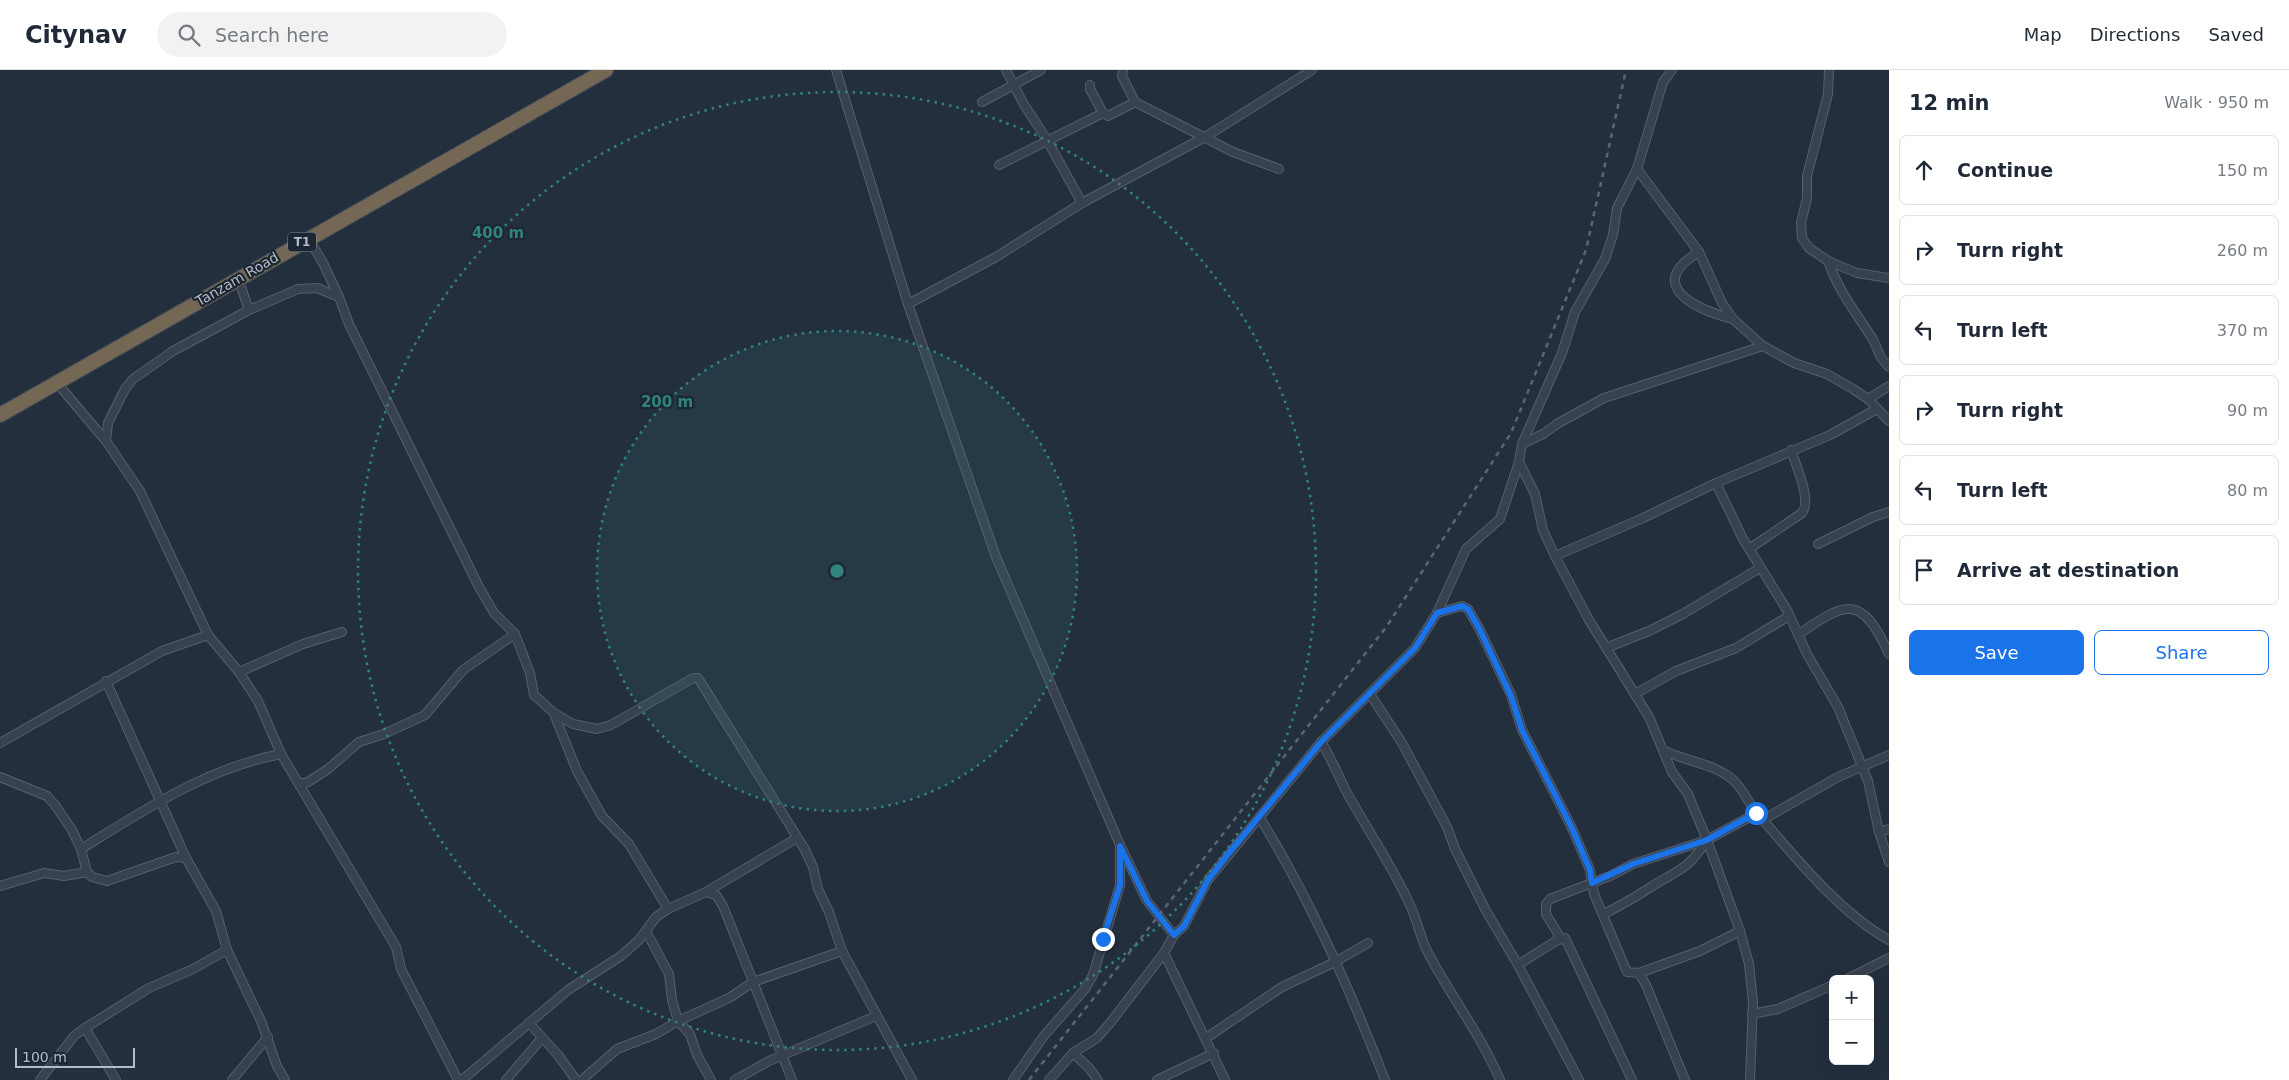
<!DOCTYPE html>
<meta charset="utf-8">
<style>
:root{--surface:#fff;--page:#f2f2f3;--text:#1f2937;--muted:#747a83;--line:#e0e1e3;--accent:#1a73e8}
body{margin:0;font-family:"DejaVu Sans",sans-serif;background:var(--page);color:var(--text)}
.controls{position:absolute;right:15px;bottom:15px;display:grid;overflow:hidden;border-radius:8px;box-shadow:0 5px 20px #0002}
.controls button{width:45px;height:45px;display:grid;place-items:center;padding:0;border:0;border-bottom:1px solid var(--line);background:var(--surface);color:var(--text);font:25px sans-serif}
.scale{position:absolute;left:15px;bottom:12px;width:120px;box-sizing:border-box;padding-left:5px;border:2px solid #b4bcc9;border-top:0;font-size:14px;line-height:18px;white-space:nowrap;color:#b4bcc9;-webkit-text-stroke:4px #1d2633;paint-order:stroke}
.stop{position:absolute;width:15px;height:15px;margin:-11px;border:4px solid #1a73e8;border-radius:50%;background:#fff}
.stop.end{background:#1a73e8;border-color:#fff;box-shadow:0 1px 5px #0008}
.list{margin:0;padding:0;list-style:none}
h2{display:flex;justify-content:space-between;align-items:center;height:65px;margin:0;padding:0 20px;font-size:21px}
h2 small{font-size:16px;font-weight:400;color:var(--muted)}
.list li{display:grid;grid-template-columns:32px 1fr auto;gap:15px;align-items:center;box-sizing:border-box;height:70px;margin:0 10px 10px;padding:0 10px;border:1px solid var(--line);border-radius:8px}
.list b{display:block;font-size:19px;white-space:nowrap}
.list em{font-size:16px;font-style:normal;color:var(--muted)}
.actions{display:flex;gap:10px;padding:15px 20px}
.actions a{flex:1;padding:11px 0;border:1px solid var(--accent);border-radius:8px;text-align:center;font-size:18px;color:var(--accent)}
.actions .main{background:var(--accent);color:#fff}
.icon{flex:none;width:28px;height:28px;fill:none;stroke:currentColor;stroke-width:2;stroke-linecap:round;stroke-linejoin:round}
.map{position:relative;flex:none;width:1889px;height:1010px;overflow:hidden}
header{display:flex;align-items:center;gap:30px;box-sizing:border-box;height:70px;padding:0 25px;background:var(--surface);border-bottom:1px solid var(--line)}
header strong{font-size:24px}
nav{display:flex;gap:28px;margin-inline-start:auto;font-size:18px}
.search{width:350px;height:45px;background:var(--page);display:flex;align-items:center;gap:12px;box-sizing:border-box;padding:0 18px;border-radius:28px;color:var(--muted);font-size:19px}
main{display:flex}
aside{flex:1;background:var(--surface)}
.map>svg:first-child{display:block}
.lines{fill:none;stroke-linecap:round;stroke-linejoin:round}
.street-casing{stroke:#565f6c;stroke-width:10}
.highway-casing{stroke:#434c59;stroke-width:16}
.street{stroke:#38414e;stroke-width:8}
.highway{stroke:#746855;stroke-width:14}
.rail{stroke:#5a6575;stroke-width:2.5;stroke-dasharray:5 5;stroke-linecap:butt}
.route{stroke:#1a73e8;stroke-width:6}
.ring{fill:none;stroke:#308480;stroke-width:2.5;stroke-dasharray:2.5 5}
.labels{text-anchor:middle;stroke-width:4.5;stroke-linejoin:round;paint-order:stroke}
.shield{fill:#1d2633;stroke:#878f9c;stroke-width:1}
.shield-label{font-size:12px;font-weight:bold;fill:#b4bcc9}
.street-label{font-size:14px;fill:#b4bcc9;stroke:#1d2633}
.centre{fill:#308480;stroke:#1d2633;stroke-width:2.5}
.ring-label{font-size:15px;text-anchor:middle;font-weight:bold;fill:#308480;stroke:#1d2633;stroke-width:4.5;stroke-linejoin:round;paint-order:stroke}
</style>
<header>
<strong>Citynav</strong>
<div class="search"><svg class="icon" aria-label="search" viewBox="0 0 24 24"><circle cx="10" cy="10" r="6"/><path d="M15 15l6 6"/></svg>Search here</div>
<nav><a>Map</a><a>Directions</a><a>Saved</a></nav>
</header>
<main>
<div class="map">
<svg width="1889" height="1010" viewBox="0 0 1889 1010">
<rect width="100%" height="100%" fill="#242f3e"/>
<g class="lines">
<!-- street casing -->
<g class="street-casing">
<g id="street">
<path d="M836,0l72,234 88,253 124,288 27,56 27,34"/>
<path d="M1006,0l17,33 24,37 35,63"/>
<path d="M1123,0l-1,6 13,26 98,50 46,17"/>
<path d="M1829,0l-1,24 -21,82v22l-6,25 1,15 7,10 19,13 29,12 32,5"/>
<path d="M1090,15v4l13,24 5,3 27,-14"/>
<path d="M982,32l59,-32"/>
<path d="M999,95l104,-52"/>
<path d="M1637,99l62,83 23,51 11,16 30,27 31,17 33,11 26,15 15,10 21,22"/>
<path d="M308,168l15,25 16,34"/>
<path d="M1699,182c-56,33 -2,58 34,67"/>
<path d="M1828,191c10,29 28,52 44,77 8,13 4,16 17,29"/>
<path d="M238,208l11,32"/>
<path d="M908,234l88,-47 86,-54 123,-66 107,-67"/>
<path d="M57,313l49,58"/>
<path d="M1868,329l21,-13"/>
<path d="M1522,374l21,-10 14,-10 47,-26 159,-52"/>
<path d="M1519,392l16,32 8,36 12,26 34,64 60,97 23,55 16,22 19,46 33,91 9,33 4,38 -3,78"/>
<path d="M1716,413l27,56 44,71 20,44 31,53 30,74 11,51 10,30"/>
<path d="M1818,474l55,-27 16,-5"/>
<path d="M1749,479l53,-36c10,-13 -6,-47 -11,-63"/>
<path d="M1555,486l88,-38 73,-35 114,-48 47,-26"/>
<path d="M1437,543l25,-7 6,3 12,21 31,65 11,35 49,96 19,44 4,24 33,78 12,1 7,12 39,95"/>
<path d="M1798,565c49,-35 64,-40 91,19"/>
<path d="M1606,578l43,-17 32,-16 79,-47"/>
<path d="M239,602l64,-28 39,-12"/>
<path d="M106,611l80,177"/>
<path d="M1370,624l32,49 45,84 8,22 30,60 33,56 61,115"/>
<path d="M1635,624l41,-23 60,-23 53,-32"/>
<path d="M554,644l23,57 25,45 27,28 39,65"/>
<path d="M1321,672c10,15 16,31 24,47 21,39 47,76 65,116 7,15 10,31 17,46 23,44 54,84 73,129"/>
<path d="M0,673l162,-92 46,-16"/>
<path d="M1665,681c21,10 49,13 67,28 11,9 16,24 25,34 36,42 84,101 132,127"/>
<path d="M0,707l47,19 8,9 17,25 9,19 6,23 5,5 15,4 69,-24 10,1 30,53 11,39 34,71 16,45 8,14"/>
<path d="M299,714l9,-2 20,-13 31,-27 25,-8 41,-19 38,-45 52,-36"/>
<path d="M1260,748c51,83 90,172 125,262"/>
<path d="M1764,749l74,-42 51,-22"/>
<path d="M1879,762l10,-3"/>
<path d="M81,779c63,-39 126,-81 200,-95"/>
<path d="M0,816l44,-13 20,3 23,-4"/>
<path d="M706,822l10,3 7,11 69,174"/>
<path d="M1603,844c18,-8 34,-18 51,-29 27,-16 35,-17 53,-45"/>
<path d="M646,861l23,43 3,26 6,21 12,13 7,21 14,25"/>
<path d="M1561,869l-15,-25v-10l4,-5 60,-23 23,-12 74,-24 50,-27"/>
<path d="M1164,883l61,127"/>
<path d="M1518,895l38,-24 9,-3 67,142"/>
<path d="M1639,903l61,-22 40,-20"/>
<path d="M1847,909l42,-21"/>
<path d="M1752,944l26,-5 55,-24"/>
<path d="M529,953l29,32 18,25"/>
<path d="M85,958l31,52"/>
<path d="M1206,968l76,-51 53,-25 33,-19"/>
<path d="M1073,983l16,15 9,12"/>
<path d="M40,1010l34,-44 11,-8 64,-40 44,-19 34,-19"/>
<path d="M232,1010l36,-43"/>
<path d="M458,1010l-57,-111 -5,-22 -115,-193 -23,-53 -19,-29 -31,-37 -68,-144 -34,-50 2,-18 17,-34 8,-10 40,-28 76,-41 49,-21 19,-1 22,9 10,27 130,263 15,26 21,21 15,39 4,22 20,18 19,11 24,5 14,-4 82,-47h5l106,170 9,19 5,22 11,23 13,39 70,129"/>
<path d="M462,1010l106,-90 53,-34 18,-16 17,-23 12,-8 38,-17 91,-54"/>
<path d="M506,1010l36,-42"/>
<path d="M582,1010l35,-31 39,-15 22,-13 51,-23 24,-16 89,-31"/>
<path d="M735,1010l34,-19 107,-45"/>
<path d="M1013,1010l30,-43 42,-48 8,-14 27,-90v-37"/>
<path d="M1049,1010l24,-27 24,-15 13,-15 54,-70 10,-18 10,-9 24,-46 113,-138 94,-94 22,-35 29,-64 34,-30 19,-57 3,-18 40,-91 13,-41 30,-53 8,-24 4,-27 20,-39 26,-87 9,-12"/>
<path d="M1157,1010l57,-27"/>
</g>
</g>
<!-- highway casing -->
<g class="highway-casing">
<path id="highway" d="M0,345l606,-345"/>
</g>
<!-- street -->
<use href="#street" class="street"/>
<!-- highway -->
<use href="#highway" class="highway"/>
<!-- rail -->
<path class="rail" d="M1029,1010l358,-454 124,-193 75,-183 40,-180"/>
</g>
<g class="lines">
<!-- route -->
<path class="route" d="M1103,869l17,-54v-39l27,55 27,34 10,-9 24,-46 21,-27 92,-111 94,-94 22,-35 25,-7 6,3 12,21 31,66 11,34 49,96 19,44 2,13 41,-19 74,-24 49,-27"/>
</g>
<!-- distance rings -->
<circle cx="837" cy="501" r="240" fill="#308480" fill-opacity=".12"/>
<g class="ring">
<circle cx="837" cy="501" r="240"/>
<circle cx="837" cy="501" r="479"/>
</g>
<g class="labels">
<!-- shield labels -->
<rect class="shield" x="288" y="162.5" width="28" height="19" rx="4"/>
<g class="shield-label">
<text x="302" y="176">T1</text>
</g>
<!-- street labels -->
<g class="street-label">
<text transform="translate(237 209) rotate(-30)" y="5">Tanzam Road</text>
</g>
</g>
<circle cx="837" cy="501" r="8" class="centre"/>
<g class="ring-label">
<text x="498" y="168">400 m</text>
<text x="667" y="337">200 m</text>
</g>
</svg>
<div class="controls">
<button>+</button>
<button>−</button>
</div>
<div class="scale">100 m</div>
<div class="stop" style="left:1756px;top:743px"></div>
<div class="stop end" style="left:1103px;top:869px"></div>
</div>
<aside>
<h2>12 min<small>Walk · 950 m</small></h2>
<ul class="list">
<li><svg class="icon" aria-label="ahead" viewBox="0 0 24 24"><path d="M12 20V5M6 11l6-6 6 6"/></svg><div><b>Continue</b></div><em>150 m</em></li>
<li><svg class="icon" aria-label="right" viewBox="0 0 24 24"><path d="M7 20v-9h11M14 6l5 5-5 5"/></svg><div><b>Turn right</b></div><em>260 m</em></li>
<li><svg class="icon" aria-label="left" viewBox="0 0 24 24"><path d="M17 20v-9H6M10 6l-5 5 5 5"/></svg><div><b>Turn left</b></div><em>370 m</em></li>
<li><svg class="icon" aria-label="right" viewBox="0 0 24 24"><path d="M7 20v-9h11M14 6l5 5-5 5"/></svg><div><b>Turn right</b></div><em>90 m</em></li>
<li><svg class="icon" aria-label="left" viewBox="0 0 24 24"><path d="M17 20v-9H6M10 6l-5 5 5 5"/></svg><div><b>Turn left</b></div><em>80 m</em></li>
<li><svg class="icon" aria-label="arrive" viewBox="0 0 24 24"><path d="M6 21V4h12l-3 4 3 4H6"/></svg><div><b>Arrive at destination</b></div></li>
</ul>
<div class="actions"><a class="main">Save</a><a>Share</a></div>
</aside>
</main>
